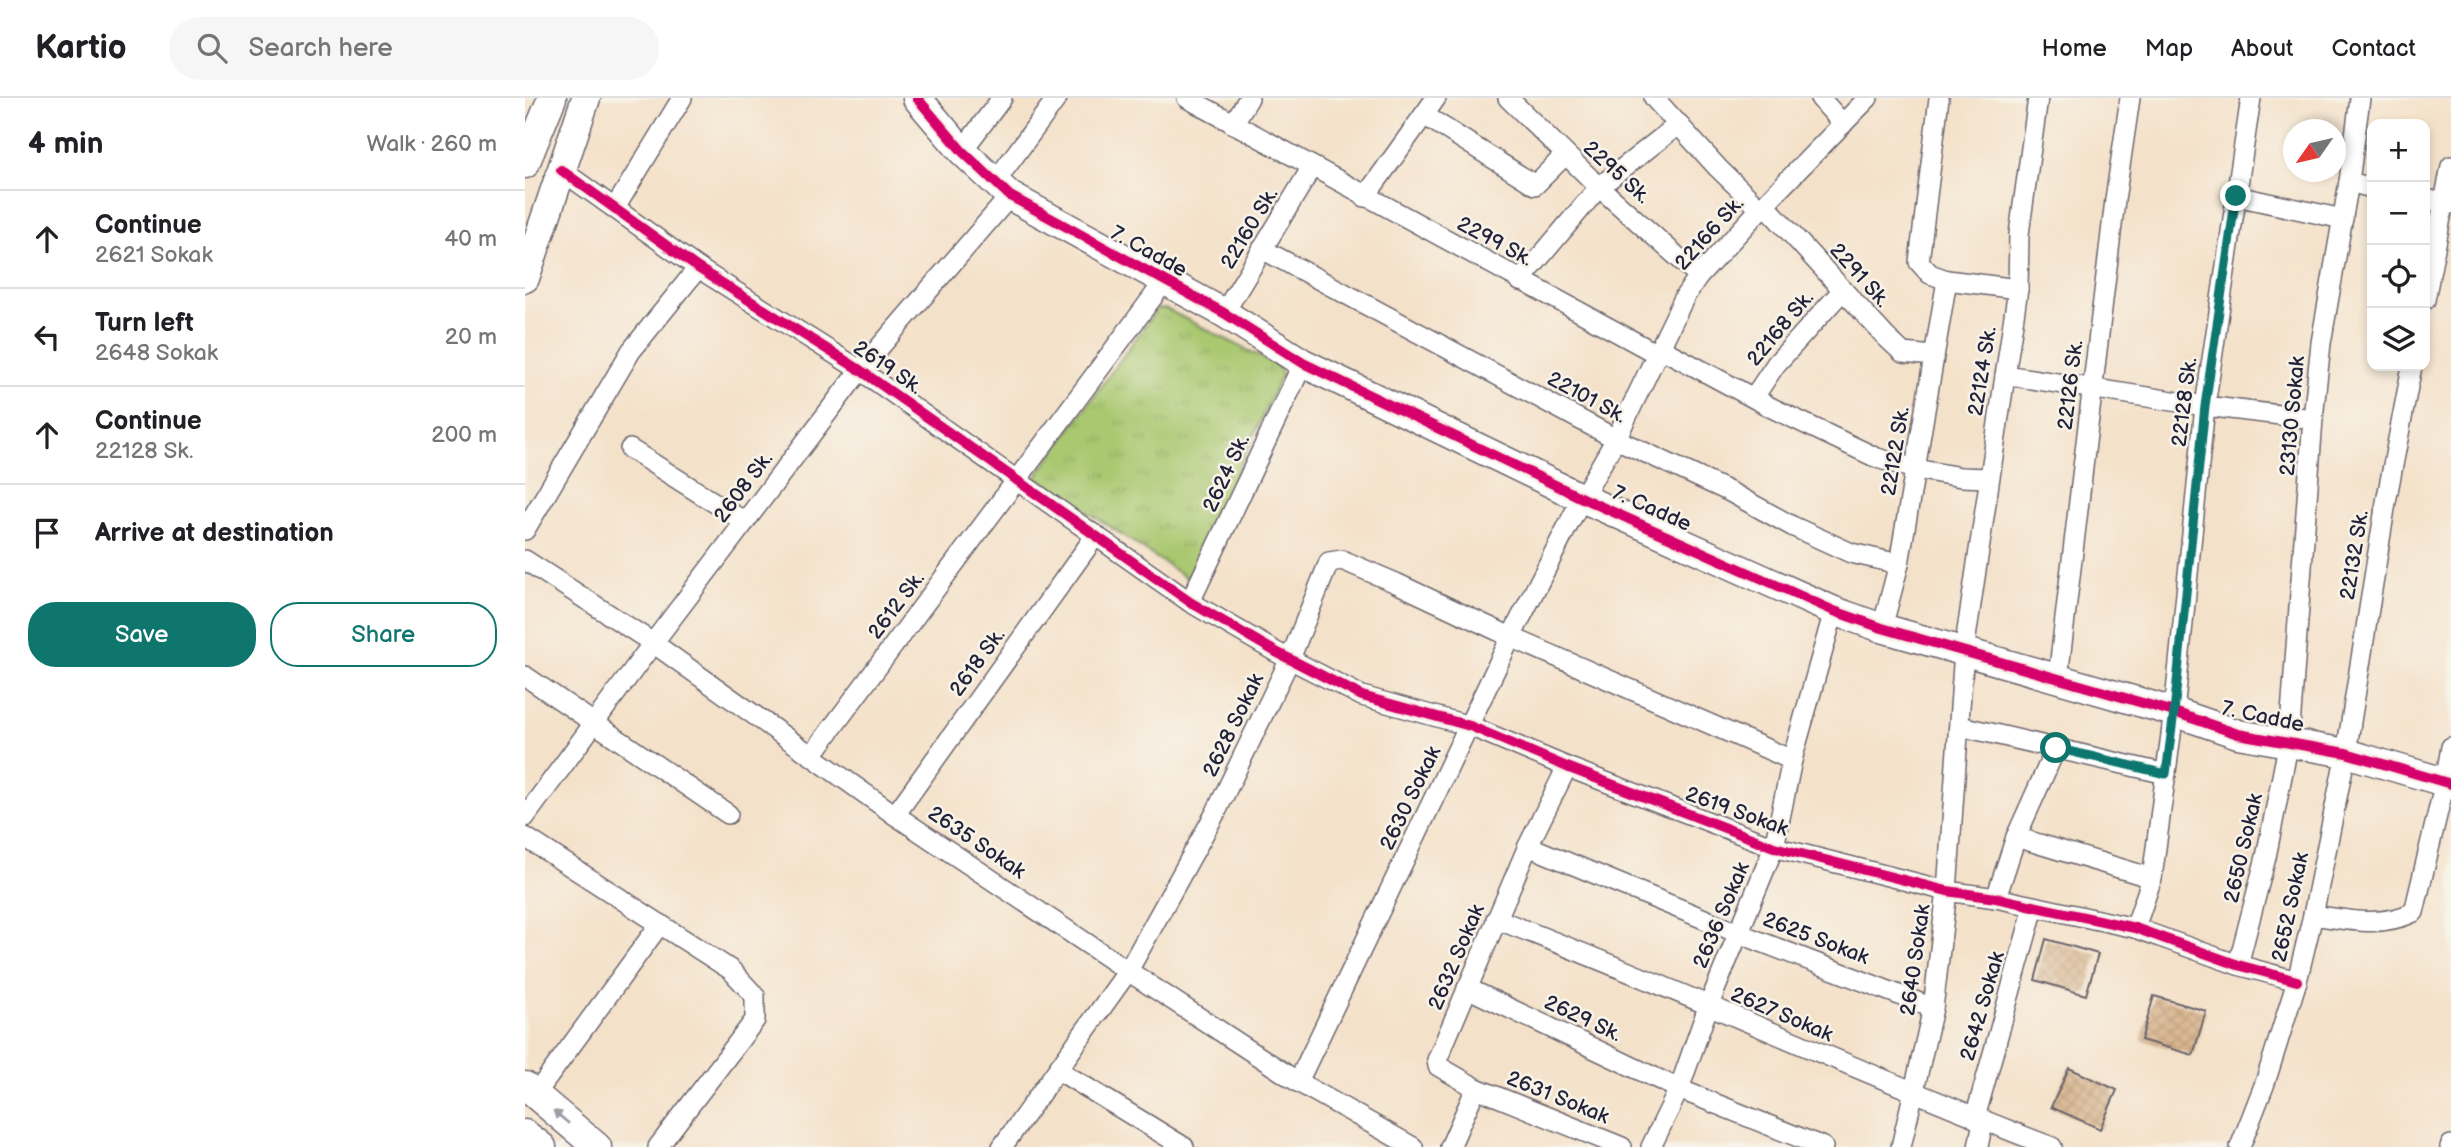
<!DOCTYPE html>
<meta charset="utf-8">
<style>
:root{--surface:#fff;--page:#f6f6f6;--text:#202124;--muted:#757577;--line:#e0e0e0;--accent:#0f766e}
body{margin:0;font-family:"Balsamiq Sans",sans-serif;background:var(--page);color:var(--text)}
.controls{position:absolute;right:21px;top:21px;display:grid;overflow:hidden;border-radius:14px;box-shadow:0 4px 10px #0003}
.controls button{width:63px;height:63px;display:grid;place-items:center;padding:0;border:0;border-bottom:2px solid var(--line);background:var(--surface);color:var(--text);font:35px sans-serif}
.compass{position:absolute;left:1758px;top:21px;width:63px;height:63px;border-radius:50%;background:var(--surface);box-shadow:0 4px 10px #0003;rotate:236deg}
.stop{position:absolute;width:21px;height:21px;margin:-16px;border:5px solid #0f766e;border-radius:50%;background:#fff}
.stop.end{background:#0f766e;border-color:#fff;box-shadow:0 2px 7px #0008}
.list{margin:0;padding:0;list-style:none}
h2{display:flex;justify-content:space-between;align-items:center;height:91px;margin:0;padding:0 28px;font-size:30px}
h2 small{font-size:23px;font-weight:400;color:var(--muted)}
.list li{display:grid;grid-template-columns:46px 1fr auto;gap:21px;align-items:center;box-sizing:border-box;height:98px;padding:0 28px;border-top:2px solid var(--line)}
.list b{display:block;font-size:26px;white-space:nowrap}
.list p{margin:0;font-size:23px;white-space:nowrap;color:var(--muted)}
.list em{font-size:23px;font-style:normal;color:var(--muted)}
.actions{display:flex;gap:14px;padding:21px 28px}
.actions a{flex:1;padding:16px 0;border:2px solid var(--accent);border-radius:28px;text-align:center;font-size:24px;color:var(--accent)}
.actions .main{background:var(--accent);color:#fff}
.icon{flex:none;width:38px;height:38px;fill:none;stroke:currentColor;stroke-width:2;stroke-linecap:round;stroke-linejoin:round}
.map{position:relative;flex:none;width:1926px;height:1049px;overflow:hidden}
header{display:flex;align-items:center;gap:42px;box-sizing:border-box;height:98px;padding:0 35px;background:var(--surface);border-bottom:2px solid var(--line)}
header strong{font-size:33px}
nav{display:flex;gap:38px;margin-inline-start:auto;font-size:24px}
.search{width:490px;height:63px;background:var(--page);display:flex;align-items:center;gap:18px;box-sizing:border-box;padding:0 24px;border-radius:38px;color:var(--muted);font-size:26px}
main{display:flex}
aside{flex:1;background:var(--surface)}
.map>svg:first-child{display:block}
.grass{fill:url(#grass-tufts);stroke:#667555;stroke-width:2}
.building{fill:url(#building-cross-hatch)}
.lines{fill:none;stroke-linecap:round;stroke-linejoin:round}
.street-casing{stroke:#6c656d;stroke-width:22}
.secondary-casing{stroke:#6c656d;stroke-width:31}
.street{stroke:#fff;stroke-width:19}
.secondary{stroke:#fff;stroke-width:28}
.cycleway-casing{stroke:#f7f3e8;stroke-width:15}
.cycleway{stroke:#d6006c;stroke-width:10}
.oneway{fill:#9c9ca7}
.route{stroke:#0f766e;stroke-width:9}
.labels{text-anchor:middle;stroke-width:5;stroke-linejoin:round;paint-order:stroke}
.street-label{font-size:21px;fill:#22223b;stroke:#f7f3e8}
</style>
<header>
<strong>Kartio</strong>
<div class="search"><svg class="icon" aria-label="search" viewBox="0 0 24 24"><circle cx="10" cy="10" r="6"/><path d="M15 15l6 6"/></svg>Search here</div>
<nav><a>Home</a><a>Map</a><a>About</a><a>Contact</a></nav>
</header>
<main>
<aside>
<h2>4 min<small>Walk · 260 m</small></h2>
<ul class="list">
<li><svg class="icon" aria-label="ahead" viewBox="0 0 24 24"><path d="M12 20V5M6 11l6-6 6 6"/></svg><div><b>Continue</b><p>2621 Sokak</p></div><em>40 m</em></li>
<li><svg class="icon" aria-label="left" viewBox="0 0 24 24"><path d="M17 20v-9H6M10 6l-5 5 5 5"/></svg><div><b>Turn left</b><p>2648 Sokak</p></div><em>20 m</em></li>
<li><svg class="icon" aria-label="ahead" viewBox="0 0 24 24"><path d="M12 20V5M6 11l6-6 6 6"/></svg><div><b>Continue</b><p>22128 Sk.</p></div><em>200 m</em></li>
<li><svg class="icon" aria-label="arrive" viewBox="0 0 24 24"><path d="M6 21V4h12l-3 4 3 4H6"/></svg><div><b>Arrive at destination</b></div></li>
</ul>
<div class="actions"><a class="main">Save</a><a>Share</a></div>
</aside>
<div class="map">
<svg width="1926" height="1049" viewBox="0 0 1926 1049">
<defs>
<pattern id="grass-tufts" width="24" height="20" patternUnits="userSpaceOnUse" patternTransform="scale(1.75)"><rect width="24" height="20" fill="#a9c86f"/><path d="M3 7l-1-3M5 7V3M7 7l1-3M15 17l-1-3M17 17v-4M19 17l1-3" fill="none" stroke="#91ac61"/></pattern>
<pattern id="building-cross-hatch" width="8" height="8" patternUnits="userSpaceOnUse" patternTransform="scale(1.75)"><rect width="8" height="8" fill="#d8b48c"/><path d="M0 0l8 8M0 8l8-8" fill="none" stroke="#b99a7a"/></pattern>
</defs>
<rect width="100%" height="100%" fill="#f7f3e8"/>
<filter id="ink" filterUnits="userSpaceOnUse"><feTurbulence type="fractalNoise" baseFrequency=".0143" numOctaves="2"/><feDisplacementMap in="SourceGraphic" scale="14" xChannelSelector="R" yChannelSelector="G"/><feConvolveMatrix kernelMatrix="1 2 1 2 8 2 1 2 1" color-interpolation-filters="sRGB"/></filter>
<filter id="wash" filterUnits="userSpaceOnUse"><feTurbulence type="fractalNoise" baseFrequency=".00686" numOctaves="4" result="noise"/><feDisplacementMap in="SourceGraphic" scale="28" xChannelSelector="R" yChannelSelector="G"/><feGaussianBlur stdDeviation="1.57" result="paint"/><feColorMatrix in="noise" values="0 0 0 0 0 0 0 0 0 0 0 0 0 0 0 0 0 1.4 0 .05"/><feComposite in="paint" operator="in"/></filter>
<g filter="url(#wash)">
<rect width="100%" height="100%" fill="#f4e1c9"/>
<!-- grass -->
<path class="grass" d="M632,211h9l111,56 5,9 -94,205 -152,-102z"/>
<g id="blocks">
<!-- building -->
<g class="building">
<path d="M1521,841l52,15 -12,41 -51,-15z"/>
<path d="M1629,898l52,15 -13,44 -52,-15z"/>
<path d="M1544,970l48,22 -17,39 -49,-22z"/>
</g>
</g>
</g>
<g filter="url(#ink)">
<use href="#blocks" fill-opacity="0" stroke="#6c656d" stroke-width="2"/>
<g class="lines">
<!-- street casing -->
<g class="street-casing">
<g id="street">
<path d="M662,0l470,256"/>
<path d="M983,0l91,89 100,89"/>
<path d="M1129,0l64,70 42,41"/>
<path d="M1295,0l23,26"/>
<path d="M1414,0l-20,164 11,12 17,6 71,9"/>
<path d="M899,17l111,70 30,-30"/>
<path d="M708,26l16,-26"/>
<path d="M437,53l40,-53"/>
<path d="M36,72l137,98 162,102 330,232 86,50 86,44 108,30 97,41 207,80 173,44 49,7 139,30 103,37 59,16"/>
<path d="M470,84l62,-84"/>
<path d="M1824,84l23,6"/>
<path d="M1711,98l107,23"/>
<path d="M840,99l71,-99"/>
<path d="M1900,101l26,5"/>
<path d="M1240,107l121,132 17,16 30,3"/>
<path d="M90,110l67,-110"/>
<path d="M737,151l354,190 114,53 62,34 59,27 48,11"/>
<path d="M995,183l79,-94 80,-63"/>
<path d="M1900,202l26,-134"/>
<path d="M699,215l88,-146"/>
<path d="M1135,250l112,60 105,50 38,11 46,8 27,1"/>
<path d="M1480,277l200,31 108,13"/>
<path d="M1229,299l22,-33 67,-74"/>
<path d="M105,351l115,73"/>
<path d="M0,432l106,-179 67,-83"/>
<path d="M0,462l128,83 242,172 233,156 170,111 115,65"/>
<path d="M665,504l113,-239"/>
<path d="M1357,530l17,-64 48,-284"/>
<path d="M0,578l203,138"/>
<path d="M1533,579l57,-477 15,-102"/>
<path d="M1435,628l206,48"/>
<path d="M287,657l352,-473"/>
<path d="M1042,669l-39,79 -91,214 1,6 38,22 146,59"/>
<path d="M370,717l201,-280"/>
<path d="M0,719l128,-174 207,-273 150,-174"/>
<path d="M0,739l206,133 24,26v24l-97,127"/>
<path d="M1491,739l136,41"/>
<path d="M1003,748l210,87 195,75"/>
<path d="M1471,800l20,-61 40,-89"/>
<path d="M1788,817c36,5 67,13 101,-3l31,-130 6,-35"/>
<path d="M971,821c187,71 369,157 556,228"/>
<path d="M1610,830l17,-50 22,-166 31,-306 46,-308"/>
<path d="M1713,867l28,-108 23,-116 24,-322 8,-76 28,-161 11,-84"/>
<path d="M942,890l212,101 144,58"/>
<path d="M533,972l126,77"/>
<path d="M773,984l213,-445 71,-139 34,-59 69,-143 14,-20 61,-67 108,-111"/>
<path d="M10,997l125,-171"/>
<path d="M1450,1020l59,-211"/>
<path d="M477,1049l126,-176 88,-159 74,-153 39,-97 13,-2 54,23 115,54 281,123"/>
<path d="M925,1049l26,-59"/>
<path d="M1126,1049l28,-58 29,-82 66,-160 18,-87 42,-149"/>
<path d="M1376,1049l32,-139 14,-117 17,-240 54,-362 1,-55 19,-136"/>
<path d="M1453,1049l5,-26"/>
<path d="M1715,1049l25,-64 32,-102 16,-66 33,-162 40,-251 26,-136"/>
<path d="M1925,1049l1,-2"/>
</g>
</g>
<!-- secondary casing -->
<g class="secondary-casing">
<g id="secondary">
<path d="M392,0l45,53 48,45 214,117 79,50 279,135 252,113 48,17 292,84 64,22 108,19 105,31"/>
<path d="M0,66l27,-66"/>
<path d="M0,180l61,-180"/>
<path d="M0,988l72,61"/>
<path d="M0,1036l17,13"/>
</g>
</g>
<!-- street -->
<use href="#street" class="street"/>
<!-- secondary -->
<use href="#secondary" class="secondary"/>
<!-- cycleway casing -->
<g class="cycleway-casing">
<g id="cycleway">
<path d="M392,0l45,53 48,45 214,117 79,50 279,135 252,113 48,17 292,84 64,22 108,19 105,31"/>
<path d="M36,72l137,98 162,102 330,232 86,50 86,44 108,30 97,41 207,80 173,44 49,7 139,30 103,37 59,16"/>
</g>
</g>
<!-- cycleway -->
<use href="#cycleway" class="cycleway"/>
</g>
<!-- one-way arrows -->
<defs><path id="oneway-solid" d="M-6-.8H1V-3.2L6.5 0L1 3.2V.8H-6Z" transform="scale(1.75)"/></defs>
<use class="oneway" href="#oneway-solid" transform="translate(36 1019) rotate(-140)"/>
</g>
<g class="lines" filter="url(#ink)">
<!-- route -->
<path class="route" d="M1531,650l110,26 8,-62 31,-306 31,-210"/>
</g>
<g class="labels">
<!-- street labels -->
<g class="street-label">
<text transform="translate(1092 74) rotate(42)" y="7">2295 Sk.</text>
<text transform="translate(724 130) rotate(-59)" y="7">22160 Sk.</text>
<text transform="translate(1184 135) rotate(-48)" y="7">22166 Sk.</text>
<text transform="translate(970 143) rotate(28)" y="7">2299 Sk.</text>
<text transform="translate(624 153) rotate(29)" y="7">7. Cadde</text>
<text transform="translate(1335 177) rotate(48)" y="7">2291 Sk.</text>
<text transform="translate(1255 230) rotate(-50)" y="7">22168 Sk.</text>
<text transform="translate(363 269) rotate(34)" y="7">2619 Sk.</text>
<text transform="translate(1457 273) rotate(-81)" y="7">22124 Sk.</text>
<text transform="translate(1545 287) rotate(-83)" y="7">22126 Sk.</text>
<text transform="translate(1062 299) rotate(28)" y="7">22101 Sk.</text>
<text transform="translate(1659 304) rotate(-83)" y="7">22128 Sk.</text>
<text transform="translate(1767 318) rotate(-85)" y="7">23130 Sokak</text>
<text transform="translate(1370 353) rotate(-81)" y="7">22122 Sk.</text>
<text transform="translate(701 375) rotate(-65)" y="7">2624 Sk.</text>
<text transform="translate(218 389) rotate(-53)" y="7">2608 Sk.</text>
<text transform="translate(1127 410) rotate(24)" y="7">7. Cadde</text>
<text transform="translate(1829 457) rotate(-81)" y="7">22132 Sk.</text>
<text transform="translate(371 507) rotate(-53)" y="7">2612 Sk.</text>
<text transform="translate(452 564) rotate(-54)" y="7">2618 Sk.</text>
<text transform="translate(1738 618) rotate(12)" y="7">7. Cadde</text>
<text transform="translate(708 627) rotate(-64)" y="7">2628 Sokak</text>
<text transform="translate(885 700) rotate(-64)" y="7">2630 Sokak</text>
<text transform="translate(1212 713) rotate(20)" y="7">2619 Sokak</text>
<text transform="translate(452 744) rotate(34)" y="7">2635 Sokak</text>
<text transform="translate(1718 750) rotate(-77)" y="7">2650 Sokak</text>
<text transform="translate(1765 809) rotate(-78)" y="7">2652 Sokak</text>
<text transform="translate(1196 817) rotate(-67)" y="7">2636 Sokak</text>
<text transform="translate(1291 840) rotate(21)" y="7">2625 Sokak</text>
<text transform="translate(931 859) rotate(-67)" y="7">2632 Sokak</text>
<text transform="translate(1390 862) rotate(-82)" y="7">2640 Sokak</text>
<text transform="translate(1457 908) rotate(-74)" y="7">2642 Sokak</text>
<text transform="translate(1257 916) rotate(23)" y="7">2627 Sokak</text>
<text transform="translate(1058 920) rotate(25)" y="7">2629 Sk.</text>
<text transform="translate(1033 999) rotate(22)" y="7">2631 Sokak</text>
</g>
</g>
</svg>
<div class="controls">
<button>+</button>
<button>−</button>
<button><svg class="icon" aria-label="locate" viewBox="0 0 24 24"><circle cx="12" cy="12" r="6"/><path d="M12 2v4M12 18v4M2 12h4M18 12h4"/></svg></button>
<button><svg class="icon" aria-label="layers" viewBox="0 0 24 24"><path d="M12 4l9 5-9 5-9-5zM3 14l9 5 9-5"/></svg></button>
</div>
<svg class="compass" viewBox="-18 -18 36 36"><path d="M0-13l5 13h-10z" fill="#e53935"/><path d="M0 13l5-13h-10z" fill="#757577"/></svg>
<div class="stop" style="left:1531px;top:650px"></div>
<div class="stop end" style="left:1711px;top:98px"></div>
</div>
</main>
